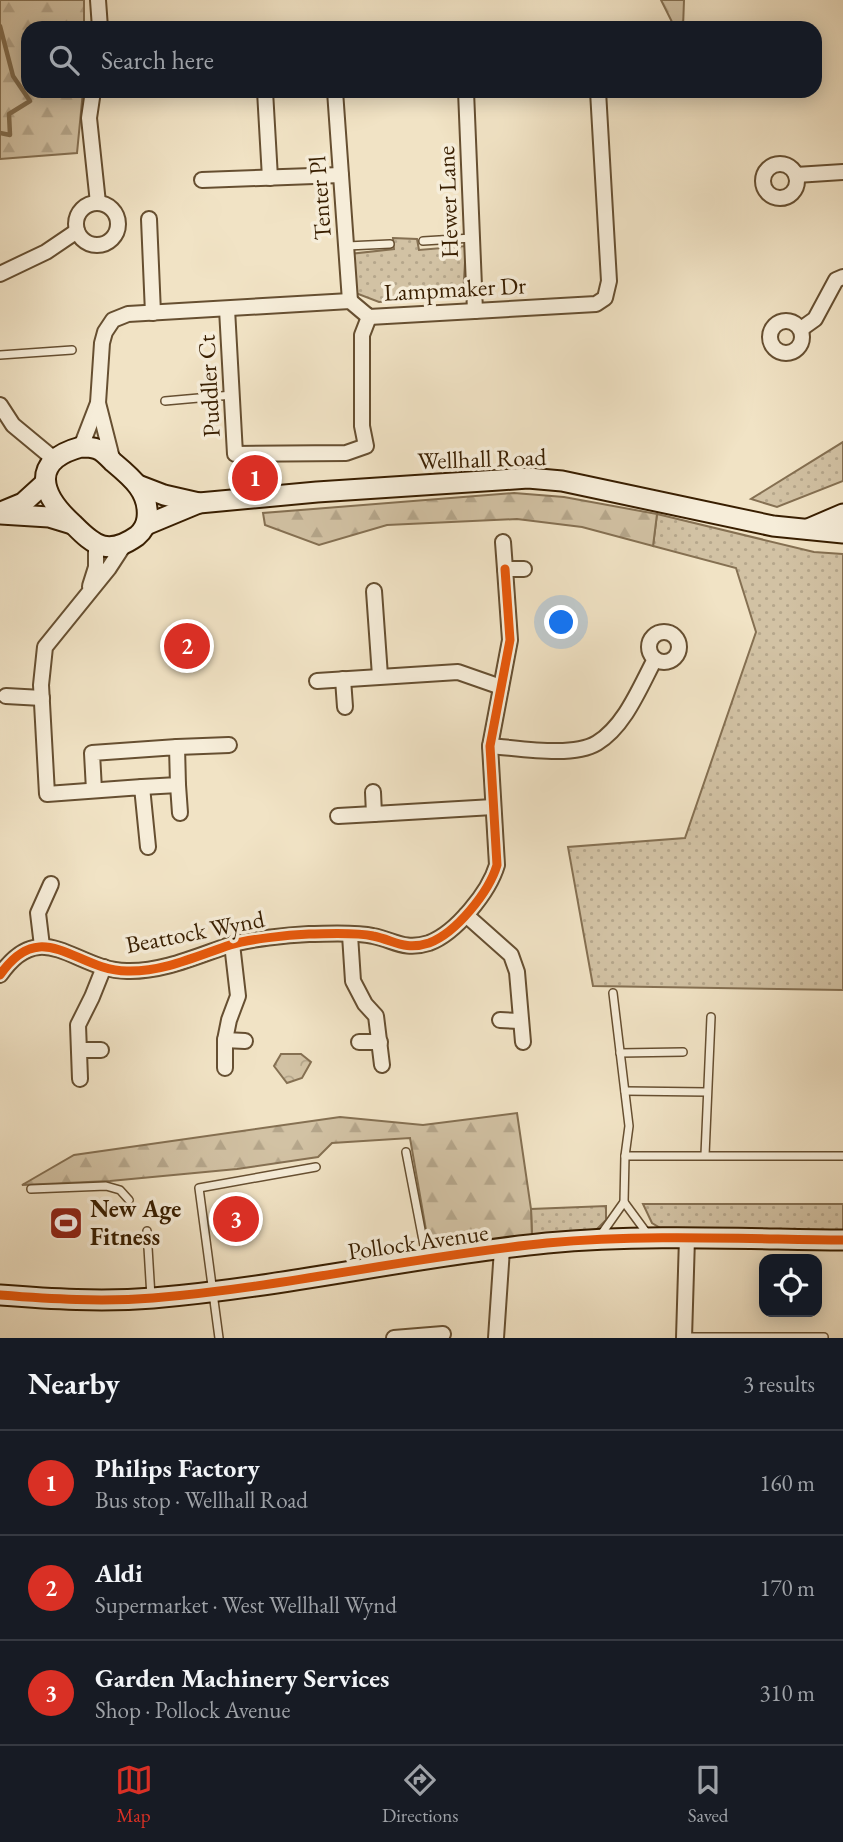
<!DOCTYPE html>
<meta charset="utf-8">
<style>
:root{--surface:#171b24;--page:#242831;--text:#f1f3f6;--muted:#9ea1a6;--line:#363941;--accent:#d93025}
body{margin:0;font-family:"EB Garamond",serif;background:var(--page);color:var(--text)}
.controls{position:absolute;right:21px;bottom:21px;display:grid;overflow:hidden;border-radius:14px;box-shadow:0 4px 18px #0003}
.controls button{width:63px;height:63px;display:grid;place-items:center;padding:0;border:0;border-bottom:2px solid var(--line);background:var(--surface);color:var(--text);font:35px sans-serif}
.you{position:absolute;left:562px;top:623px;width:24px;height:24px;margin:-18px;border:5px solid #fff;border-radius:50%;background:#1a73e8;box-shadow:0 0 0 10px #1a73e833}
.badge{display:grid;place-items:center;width:46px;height:46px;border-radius:50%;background:var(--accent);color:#fff;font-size:23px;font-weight:700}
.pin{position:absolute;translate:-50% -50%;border:4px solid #fff;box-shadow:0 2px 7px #0006}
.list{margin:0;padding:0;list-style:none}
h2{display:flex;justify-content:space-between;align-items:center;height:91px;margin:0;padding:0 28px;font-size:30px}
h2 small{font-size:23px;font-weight:400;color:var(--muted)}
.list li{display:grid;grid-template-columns:46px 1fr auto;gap:21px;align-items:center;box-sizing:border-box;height:105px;padding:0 28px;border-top:2px solid var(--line)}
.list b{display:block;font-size:26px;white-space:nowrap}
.list p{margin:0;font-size:23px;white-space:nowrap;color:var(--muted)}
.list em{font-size:23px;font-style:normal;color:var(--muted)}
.icon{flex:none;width:38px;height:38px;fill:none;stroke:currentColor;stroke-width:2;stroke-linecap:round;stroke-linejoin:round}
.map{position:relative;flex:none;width:843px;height:1338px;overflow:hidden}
.search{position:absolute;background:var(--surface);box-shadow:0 4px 18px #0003;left:21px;right:21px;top:21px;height:77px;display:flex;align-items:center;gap:18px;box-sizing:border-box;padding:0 24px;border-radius:21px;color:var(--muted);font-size:26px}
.sheet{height:406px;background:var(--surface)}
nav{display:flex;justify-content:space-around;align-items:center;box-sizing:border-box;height:98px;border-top:2px solid var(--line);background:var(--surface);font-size:19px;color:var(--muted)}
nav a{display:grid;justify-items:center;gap:4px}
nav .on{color:var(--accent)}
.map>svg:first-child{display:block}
.grass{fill:url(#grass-dots);stroke:#857052;stroke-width:2}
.forest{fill:url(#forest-firs);stroke:#857052;stroke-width:2}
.park{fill:url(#park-crowns);stroke:#857052;stroke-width:2}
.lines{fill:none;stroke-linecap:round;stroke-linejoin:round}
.stream{stroke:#816c4e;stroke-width:4.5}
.lane-casing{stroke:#664f31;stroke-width:10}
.street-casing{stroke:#664f31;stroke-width:18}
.secondary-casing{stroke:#381e00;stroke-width:23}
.lane{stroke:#f6edd9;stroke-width:7}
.street{stroke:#f6edd9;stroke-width:14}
.secondary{stroke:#f6edd9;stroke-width:19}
.cycleway-casing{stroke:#f6edd9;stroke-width:13}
.cycleway{stroke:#e8590c;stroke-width:9}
.labels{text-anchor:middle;stroke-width:7;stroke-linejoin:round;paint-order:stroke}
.street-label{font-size:24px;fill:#381e00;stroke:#f6edd9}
.poi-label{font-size:24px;font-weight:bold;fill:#381e00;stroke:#f6edd9;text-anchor:start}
</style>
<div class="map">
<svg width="843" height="1338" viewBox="0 0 843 1338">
<defs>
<pattern id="grass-dots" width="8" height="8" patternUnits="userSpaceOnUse" patternTransform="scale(1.75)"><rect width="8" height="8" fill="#d2c2a4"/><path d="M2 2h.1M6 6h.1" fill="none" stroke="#b5a68b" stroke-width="1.8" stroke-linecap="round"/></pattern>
<pattern id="forest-firs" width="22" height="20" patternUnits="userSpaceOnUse" patternTransform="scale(1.75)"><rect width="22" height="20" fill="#d2c2a4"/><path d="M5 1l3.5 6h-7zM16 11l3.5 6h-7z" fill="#b5a68b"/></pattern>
<pattern id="park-crowns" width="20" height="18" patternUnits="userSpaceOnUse" patternTransform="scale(1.75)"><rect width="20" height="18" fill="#d2c2a4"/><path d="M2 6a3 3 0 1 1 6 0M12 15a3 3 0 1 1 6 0" fill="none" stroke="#b5a68b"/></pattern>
</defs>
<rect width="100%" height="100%" fill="#f1e3c5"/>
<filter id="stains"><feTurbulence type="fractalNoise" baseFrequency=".00286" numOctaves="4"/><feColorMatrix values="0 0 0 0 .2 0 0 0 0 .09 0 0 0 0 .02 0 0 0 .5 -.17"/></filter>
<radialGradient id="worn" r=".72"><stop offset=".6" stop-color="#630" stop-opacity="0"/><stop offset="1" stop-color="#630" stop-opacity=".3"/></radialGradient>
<!-- grass -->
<g class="grass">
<path d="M393,238l24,1 2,11 47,-4 -3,50 -84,6 -26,-10 -3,-38 44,-5z"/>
<path d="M843,442v39l-66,26 -26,-8z"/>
<path d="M657,514l157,38 29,2v436l-250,-4 -25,-139 117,-9 71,-206 -20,-64 -83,-22z"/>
<path d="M643,1204h200v29l-181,-4 -10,-6z"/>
<path d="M606,1206v14l-10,10 -64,8 -1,-29z"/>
</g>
<!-- forest -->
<g class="forest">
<path d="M0,0h84v28h-56v63h55l-6,62 -77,6z"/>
<path d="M661,0h23l-1,28h-8z"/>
<path d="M514,493l50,4 93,17 -4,32 -71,-19 -65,-8 -130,6 -68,20 -54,-20 -2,-12z"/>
<path d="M517,1113l14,96 1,29 -102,15 -20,-115 -78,5 -14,14 -81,12 -127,12 -88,4 52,-30 266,-38 83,8z"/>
</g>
<!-- park -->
<path class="park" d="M281,1054h20l10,8 -9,16 -15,5 -13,-17z"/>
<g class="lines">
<!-- stream -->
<path class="stream" d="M0,26l13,50 17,25 -21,13 1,21 -10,-2"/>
<!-- lane casing -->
<g class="lane-casing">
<g id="lane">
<path d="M423,241l49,-3"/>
<path d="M347,246l43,-2"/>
<path d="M0,355l72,-5"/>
<path d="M165,401l67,-6"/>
<path d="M613,993l16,133 -4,30 -1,46 25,34"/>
<path d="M620,1053l63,-1"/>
<path d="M625,1091l82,1"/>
<path d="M406,1152l20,104"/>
<path d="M705,1155l6,-138"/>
<path d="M625,1156h218"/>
<path d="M31,1189l75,-3 14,4 9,10"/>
<path d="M147,1231l4,66"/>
<path d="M600,1236l24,-34"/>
<path d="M684,1337h140"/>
<path d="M219,1338l-20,-150 117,-21"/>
</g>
</g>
<!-- street casing -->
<g class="street-casing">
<g id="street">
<path d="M98,0l2,28"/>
<path d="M93,91l-4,27 9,85"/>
<path d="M265,91l5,87"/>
<path d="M335,91l15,210"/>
<path d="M466,91l9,220"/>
<circle cx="780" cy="181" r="17"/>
<path d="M796,175l47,-3"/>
<path d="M202,180l139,-5"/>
<circle cx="97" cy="224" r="21"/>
<path d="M149,219l4,94"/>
<path d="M0,274l46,-22 31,-21"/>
<path d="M227,309l8,145 111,-1 20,-7 -4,-20v-91l7,-18"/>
<circle cx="786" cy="337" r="16"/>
<path d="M801,329l14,-10 21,-39 7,-3"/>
<path d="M98,403l15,59"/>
<path d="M0,405l13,20 41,34"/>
<path d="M81,447l17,-44 4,-60 3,-11 8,-12 15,-6 222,-13 19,16 227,-13 9,-6 4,-17 -11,-190"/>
<path d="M503,542l2,27h19"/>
<path d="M124,545l-15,23 -64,79 -4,38 6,109 95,-7 6,60"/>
<path d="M90,586l6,-19v-24"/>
<path d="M374,591l6,85"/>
<circle cx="664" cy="647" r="15"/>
<path d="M343,679l2,28"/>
<path d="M317,681l141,-9 43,15"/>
<path d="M6,696l36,2"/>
<path d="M490,746c29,2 82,12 107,-3 28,-17 43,-56 58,-84"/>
<path d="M177,747l52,-2"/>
<path d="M178,785l2,28"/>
<path d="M94,790l-2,-37 85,-6 1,38 -36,2"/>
<path d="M374,814l119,-7"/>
<path d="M338,816l36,-2 -1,-22"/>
<path d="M466,915l45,40 6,17 6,70"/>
<path d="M350,935l3,46 12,23 11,12 6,49"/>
<path d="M42,946l-4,-33 13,-29"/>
<path d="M0,975c42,-61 76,-4 127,-4 36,1 70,-15 103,-26 19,-6 58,-10 79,-11 18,0 46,-2 64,2 21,4 31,15 56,7 27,-10 60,-51 68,-78l-7,-119 20,-106 -5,-71"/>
<path d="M500,1020l20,1"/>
<path d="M225,1040l20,1"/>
<path d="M359,1042h21"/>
<path d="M79,1050h22"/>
<path d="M225,1068v-28l4,-20 9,-24 -6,-52"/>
<path d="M80,1079l-2,-54 14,-28 12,-30"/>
<path d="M394,1338l49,-4"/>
<path d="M496,1338l6,-89"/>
<path d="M684,1338l3,-100"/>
</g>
</g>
<!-- secondary casing -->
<g class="secondary-casing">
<g id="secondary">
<path d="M81,447c5,0 11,0 16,2 6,2 11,8 16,13 18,15 37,30 34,56 -1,8 -4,13 -10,18 -10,7 -21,13 -34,10 -12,-3 -22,-14 -30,-22 -32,-29 -44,-63 8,-77z"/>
<path d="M138,485l26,10 35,8 118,-11 182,-12 29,-2 34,3 211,45 70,7"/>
<path d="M1,512l22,-9 22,-20"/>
<path d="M0,514l49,3 23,7"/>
<path d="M146,525l53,-22"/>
<path d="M808,529l35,-15"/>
<path d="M0,1295c51,4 102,7 153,3 132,-11 262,-42 394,-55 98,-9 198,-4 296,-3"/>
</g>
</g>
<!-- lane -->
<use href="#lane" class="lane"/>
<!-- street -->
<use href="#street" class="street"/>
<!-- secondary -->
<use href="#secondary" class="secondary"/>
<!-- cycleway casing -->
<g class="cycleway-casing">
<g id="cycleway">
<path d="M0,975c42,-61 76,-4 127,-4 36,1 70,-15 103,-26 19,-6 58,-10 79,-11 18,0 46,-2 64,2 21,4 31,15 56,7 27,-10 60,-51 68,-78l-7,-119 20,-106 -5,-71"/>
<path d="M0,1295c51,4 102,7 153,3 132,-11 262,-42 394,-55 98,-9 198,-4 296,-3"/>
</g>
</g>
<!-- cycleway -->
<use href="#cycleway" class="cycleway"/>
</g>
<!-- icons -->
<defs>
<g id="stadium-square" transform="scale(1.75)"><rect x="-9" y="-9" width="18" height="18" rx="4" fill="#8f2418" stroke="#f6edd9"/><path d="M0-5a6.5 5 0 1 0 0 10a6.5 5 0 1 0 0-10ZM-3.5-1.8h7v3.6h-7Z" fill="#fff"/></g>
</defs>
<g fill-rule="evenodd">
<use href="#stadium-square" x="66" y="1223"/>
</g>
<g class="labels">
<!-- street labels -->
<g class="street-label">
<text transform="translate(320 198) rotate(-94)" y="8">Tenter Pl</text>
<text transform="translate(448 202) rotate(-92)" y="8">Hewer Lane</text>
<text transform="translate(455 289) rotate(-3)" y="8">Lampmaker Dr</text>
<text transform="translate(209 386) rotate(-93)" y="8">Puddler Ct</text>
<text transform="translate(482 459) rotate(-2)" y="8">Wellhall Road</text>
<text transform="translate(195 932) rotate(-11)" y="8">Beattock Wynd</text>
<text transform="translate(418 1242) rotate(-8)" y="8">Pollock Avenue</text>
</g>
<!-- poi labels -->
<g class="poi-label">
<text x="90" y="1217">New Age<tspan x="90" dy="28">Fitness</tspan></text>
</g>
</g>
<rect width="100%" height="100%" filter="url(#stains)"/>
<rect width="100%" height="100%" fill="url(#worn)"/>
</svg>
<div class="controls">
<button><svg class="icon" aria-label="locate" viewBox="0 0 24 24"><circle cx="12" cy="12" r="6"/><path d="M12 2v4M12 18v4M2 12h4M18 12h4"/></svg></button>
</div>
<div class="you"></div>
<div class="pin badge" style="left:255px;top:478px">1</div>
<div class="pin badge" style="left:187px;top:646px">2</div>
<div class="pin badge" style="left:236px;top:1219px">3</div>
<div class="search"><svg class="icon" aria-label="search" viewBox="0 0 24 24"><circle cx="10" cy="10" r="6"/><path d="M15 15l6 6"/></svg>Search here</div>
</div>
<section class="sheet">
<h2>Nearby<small>3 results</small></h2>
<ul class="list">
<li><span class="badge">1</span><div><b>Philips Factory</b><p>Bus stop · Wellhall Road</p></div><em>160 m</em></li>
<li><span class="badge">2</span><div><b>Aldi</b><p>Supermarket · West Wellhall Wynd</p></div><em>170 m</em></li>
<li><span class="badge">3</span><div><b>Garden Machinery Services</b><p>Shop · Pollock Avenue</p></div><em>310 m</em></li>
</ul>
</section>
<nav>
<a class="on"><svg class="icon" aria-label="map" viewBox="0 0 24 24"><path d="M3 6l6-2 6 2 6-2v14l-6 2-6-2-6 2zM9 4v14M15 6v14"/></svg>Map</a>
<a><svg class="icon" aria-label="directions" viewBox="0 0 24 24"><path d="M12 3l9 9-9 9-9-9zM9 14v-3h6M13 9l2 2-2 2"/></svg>Directions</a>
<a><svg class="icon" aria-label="saved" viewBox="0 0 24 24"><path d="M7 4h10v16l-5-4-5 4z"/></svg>Saved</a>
</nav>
